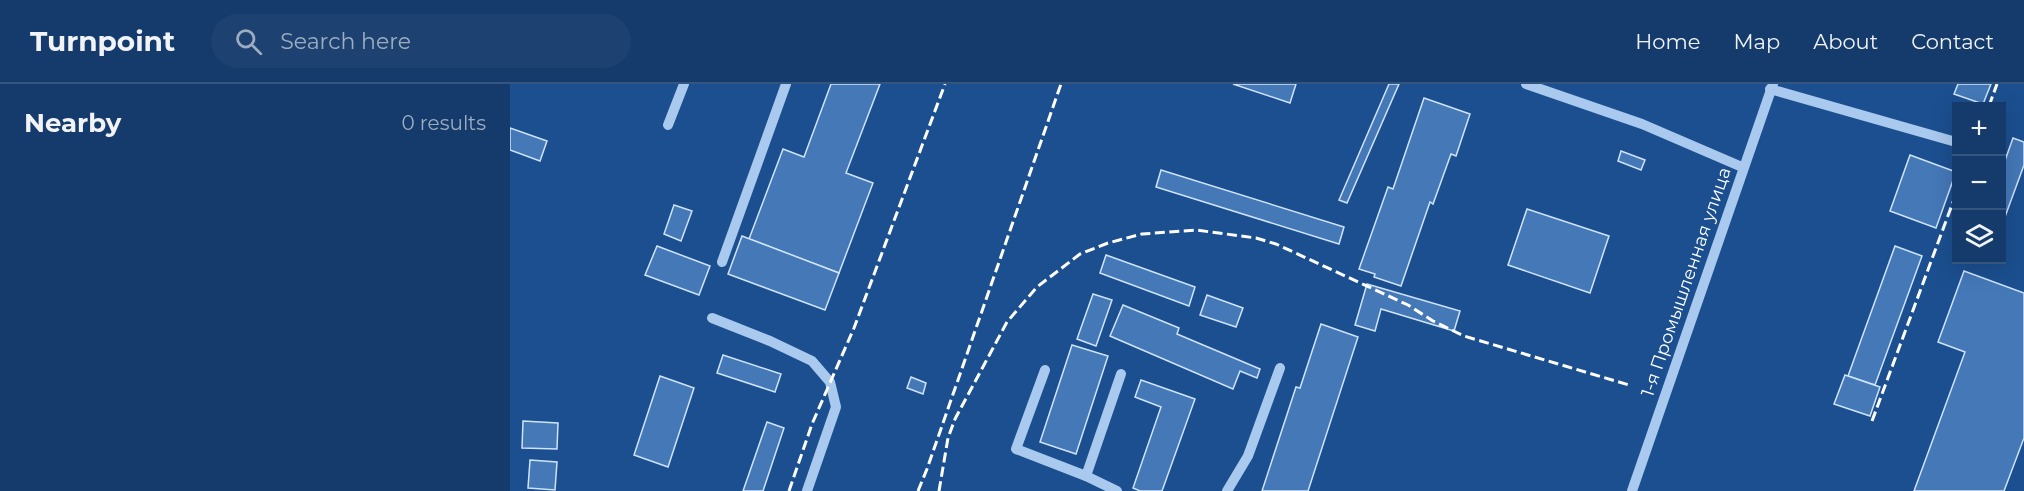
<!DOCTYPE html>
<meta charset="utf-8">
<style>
:root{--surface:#143b6b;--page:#1d4271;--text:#f1f3f6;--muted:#9dadc1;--line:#33557e}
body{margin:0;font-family:Montserrat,sans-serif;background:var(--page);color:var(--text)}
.controls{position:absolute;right:18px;top:18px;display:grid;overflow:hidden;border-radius:0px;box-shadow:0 6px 24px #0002}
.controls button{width:54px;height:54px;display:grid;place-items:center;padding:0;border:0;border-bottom:2px solid var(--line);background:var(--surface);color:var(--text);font:30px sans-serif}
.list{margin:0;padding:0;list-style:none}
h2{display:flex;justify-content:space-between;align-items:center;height:78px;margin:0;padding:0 24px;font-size:26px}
h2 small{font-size:20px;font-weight:400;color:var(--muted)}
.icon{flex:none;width:33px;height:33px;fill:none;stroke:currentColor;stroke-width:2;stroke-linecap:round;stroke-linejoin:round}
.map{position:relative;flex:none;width:1514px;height:407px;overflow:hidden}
header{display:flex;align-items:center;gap:36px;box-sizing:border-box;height:84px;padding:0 30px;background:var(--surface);border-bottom:2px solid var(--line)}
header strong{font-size:28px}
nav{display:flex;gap:33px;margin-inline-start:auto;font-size:21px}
.search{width:420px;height:54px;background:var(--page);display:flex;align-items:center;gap:15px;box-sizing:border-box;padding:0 21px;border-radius:33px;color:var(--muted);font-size:22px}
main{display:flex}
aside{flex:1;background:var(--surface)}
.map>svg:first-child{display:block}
.building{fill:#4478b7;stroke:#cfe3fa;stroke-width:1.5}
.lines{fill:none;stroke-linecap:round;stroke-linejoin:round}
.minor{stroke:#a9c9ee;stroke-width:10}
.rail{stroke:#fff;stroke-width:3;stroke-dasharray:10 4.5;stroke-linecap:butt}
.labels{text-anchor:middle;stroke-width:4.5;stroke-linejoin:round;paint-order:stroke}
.street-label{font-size:18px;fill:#fff;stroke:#1b4f8f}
</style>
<header>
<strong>Turnpoint</strong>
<div class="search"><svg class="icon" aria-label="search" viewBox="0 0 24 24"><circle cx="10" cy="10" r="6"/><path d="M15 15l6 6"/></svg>Search here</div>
<nav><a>Home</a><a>Map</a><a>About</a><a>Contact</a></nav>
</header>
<main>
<aside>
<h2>Nearby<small>0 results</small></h2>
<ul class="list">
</ul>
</aside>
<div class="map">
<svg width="1514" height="407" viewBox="0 0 1514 407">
<rect width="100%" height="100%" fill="#1b4f8f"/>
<!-- building -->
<g class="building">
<path d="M321,0h49l-34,89 27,10 -34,90 -90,-34 34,-90 21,8z"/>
<path d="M723,0h63l-6,19z"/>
<path d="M879,0h10l-52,119 -8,-3z"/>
<path d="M1448,0h33l-8,20 -29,-10z"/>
<path d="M914,14l46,16 -14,42 -5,-2 -18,50 -3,-2 -29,84 -27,-9 1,-3 -16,-5 29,-82 5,2z"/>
<path d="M0,44l37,13 -7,20 -30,-11z"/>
<path d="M1503,54l11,4v23l-22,60v-56z"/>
<path d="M1111,67l24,9 -4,10 -23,-9z"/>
<path d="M1400,71l46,17 -20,56 -46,-17z"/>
<path d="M651,86l183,57 -5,17 -183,-57z"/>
<path d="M164,121l18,6 -11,30 -17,-7z"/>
<path d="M1017,125l82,27 -19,57 -82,-28z"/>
<path d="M232,152l97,37 -14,37 -97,-36z"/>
<path d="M147,162l53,20 -11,29 -54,-20z"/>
<path d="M1385,162l27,10 -47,129 -27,-9z"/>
<path d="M596,171l89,32 -6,19 -89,-33z"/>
<path d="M1454,187l60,22v145l-20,53h-90l51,-139 -27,-10z"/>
<path d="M857,200l93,27 -6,20 -73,-22 -6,22 -20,-6z"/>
<path d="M583,210l19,6 -16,46 -19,-7z"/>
<path d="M697,211l36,13 -7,19 -36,-12z"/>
<path d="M613,221l56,23 -2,6 83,35 -3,9 -17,-7 -7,18 -123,-53z"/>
<path d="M811,240l37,13 -50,154h-46l34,-104 4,1z"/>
<path d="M562,261l36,11 -32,98 -36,-12z"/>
<path d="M213,271l58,19 -6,18 -58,-19z"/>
<path d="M1335,291l35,12 -10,29 -36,-12z"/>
<path d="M150,292l34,12 -26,79 -34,-12z"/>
<path d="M401,293l15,6 -3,11 -16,-6z"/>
<path d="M631,296l54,19 -33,92h-22l-7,-3 28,-81 -26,-10z"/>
<path d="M13,337l35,2 -1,26 -35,-1z"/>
<path d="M257,338l17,6 -21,63h-20z"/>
<path d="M20,376l27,2 -2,28 -27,-2z"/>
</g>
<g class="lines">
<!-- minor -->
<g class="minor">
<path d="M1016,0l116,40 100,43"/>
<path d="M1260,5l186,53"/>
<path d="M158,41l16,-41"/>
<path d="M212,178l64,-178"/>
<path d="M202,234l58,23 42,20 18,21 6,25 -29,84"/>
<path d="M535,286l-29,79 70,27"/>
<path d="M607,407l-31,-15 35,-102"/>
<path d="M717,407l21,-35 32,-88"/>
<path d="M1122,407l141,-407"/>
</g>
<!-- rail -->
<g class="rail">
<path d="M1479,22l8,-22"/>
<path d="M1362,337l84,-227"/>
<path d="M279,407l23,-67 42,-96 91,-244"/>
<path d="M408,407l9,-22 134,-385"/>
<path d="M429,407l9,-53 7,-19 52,-97 30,-35 43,-33 28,-11 34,-9 54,-4 60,8 20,6 132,61 25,16 31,15 165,49"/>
</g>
</g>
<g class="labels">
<!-- street labels -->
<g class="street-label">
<text transform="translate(1176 198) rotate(-71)" y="6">1-я Промышленная улица</text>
</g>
</g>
</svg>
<div class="controls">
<button>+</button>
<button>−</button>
<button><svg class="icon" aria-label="layers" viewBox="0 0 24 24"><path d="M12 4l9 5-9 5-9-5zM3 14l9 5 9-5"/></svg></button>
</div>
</div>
</main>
